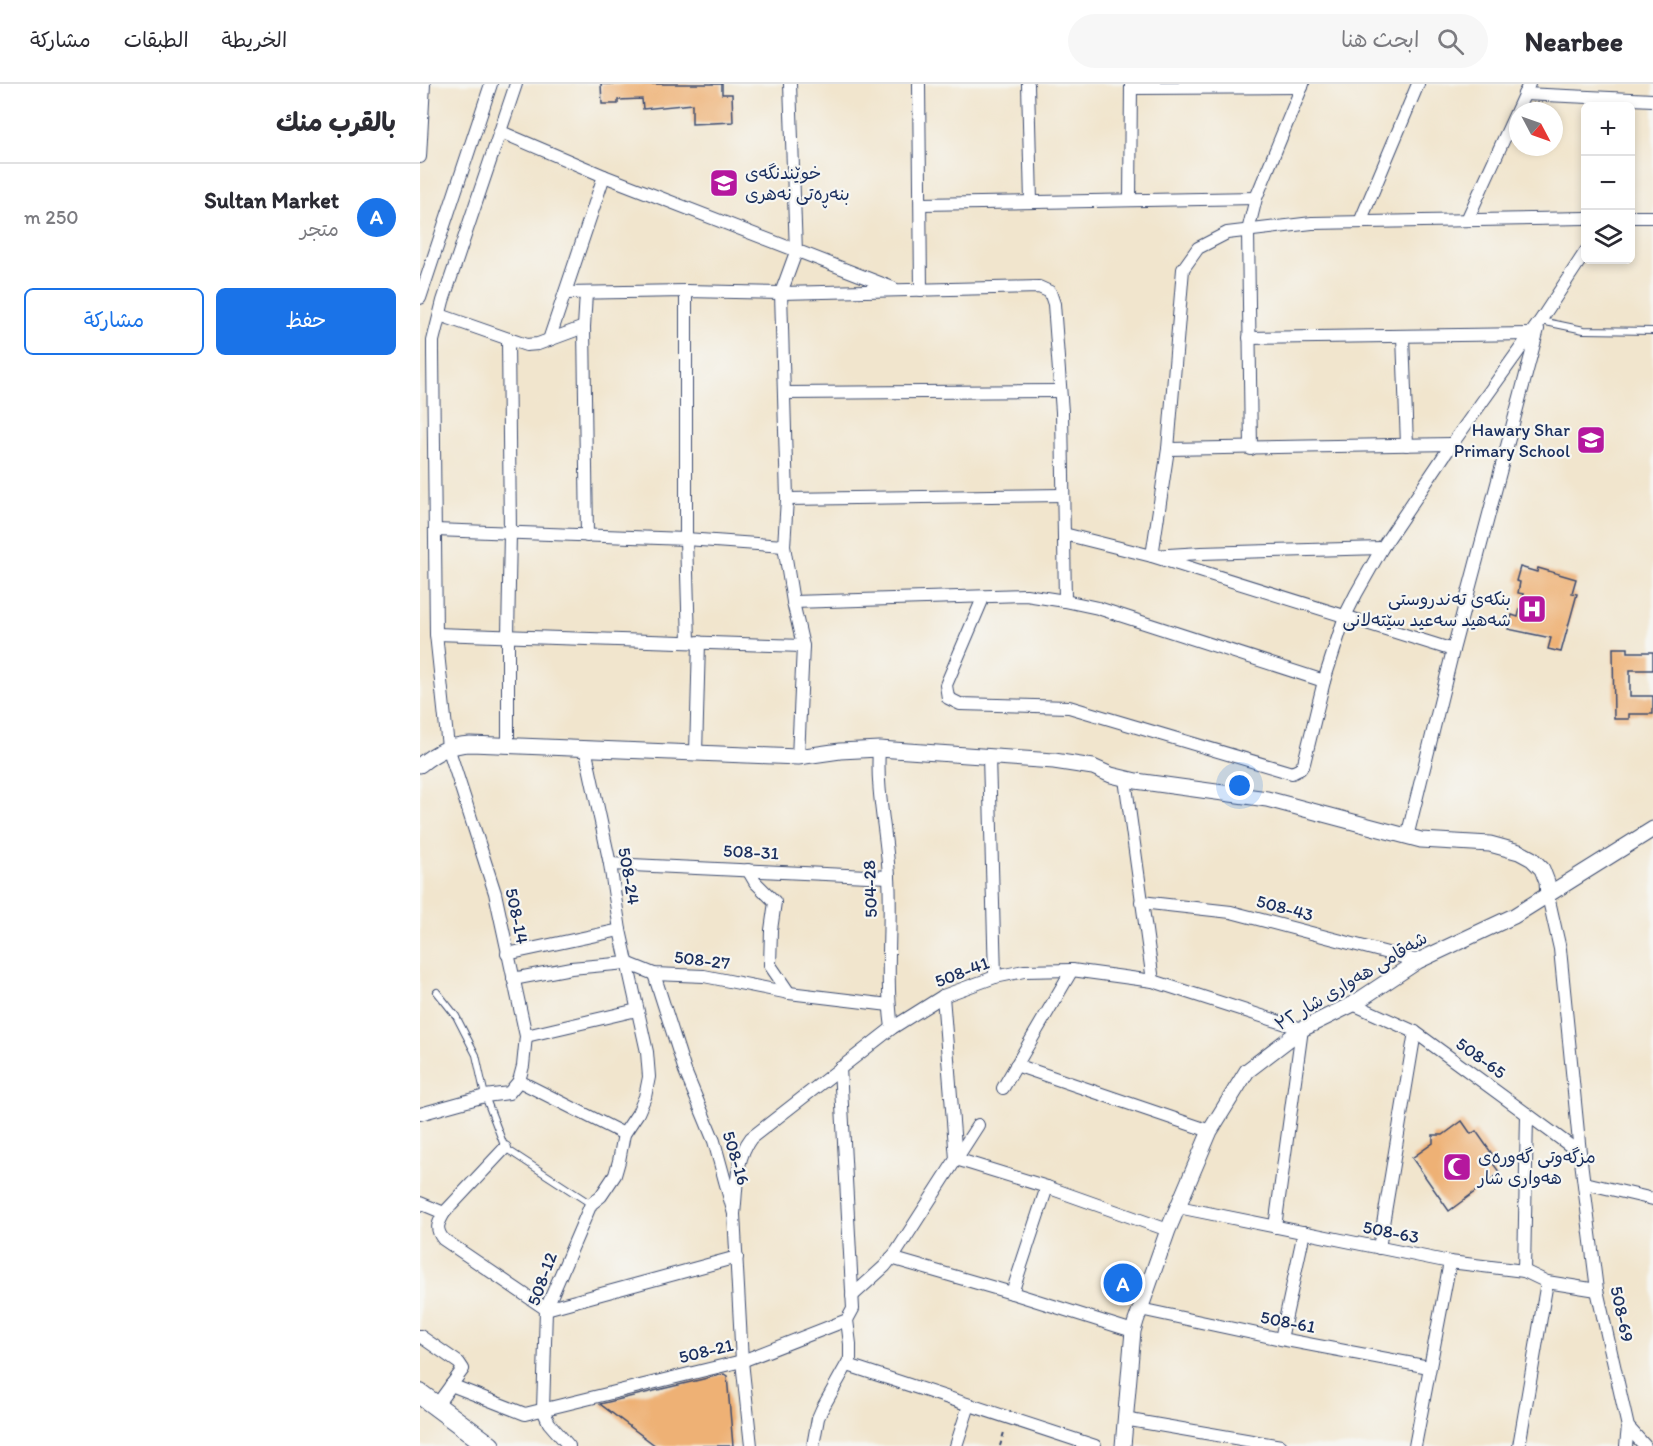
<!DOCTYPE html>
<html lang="ar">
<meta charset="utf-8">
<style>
:root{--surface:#fff;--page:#f7f7f7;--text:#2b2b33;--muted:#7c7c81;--line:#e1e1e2;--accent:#1a73e8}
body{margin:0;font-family:Itim,"Playpen Sans Arabic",sans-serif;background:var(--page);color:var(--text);direction:rtl}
.controls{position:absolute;right:18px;top:18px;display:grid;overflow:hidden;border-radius:9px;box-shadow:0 3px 9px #0003}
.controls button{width:54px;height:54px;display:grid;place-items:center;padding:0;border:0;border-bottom:2px solid var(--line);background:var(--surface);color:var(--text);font:30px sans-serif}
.compass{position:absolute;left:1089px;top:18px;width:54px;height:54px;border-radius:50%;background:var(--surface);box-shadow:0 3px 9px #0003;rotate:131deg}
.you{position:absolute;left:820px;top:702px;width:21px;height:21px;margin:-15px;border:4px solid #fff;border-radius:50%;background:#1a73e8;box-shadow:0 0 0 9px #1a73e833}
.badge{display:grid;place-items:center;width:39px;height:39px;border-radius:50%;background:var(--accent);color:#fff;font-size:20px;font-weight:700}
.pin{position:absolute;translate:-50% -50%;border:3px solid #fff;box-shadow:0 2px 6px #0006}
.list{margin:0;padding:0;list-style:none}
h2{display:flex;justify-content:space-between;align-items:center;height:78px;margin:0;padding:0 24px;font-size:26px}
h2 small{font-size:20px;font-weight:400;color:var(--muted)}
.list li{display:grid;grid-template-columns:39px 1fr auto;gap:18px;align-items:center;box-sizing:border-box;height:108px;padding:0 24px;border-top:2px solid var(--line)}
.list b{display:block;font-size:22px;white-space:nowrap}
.list p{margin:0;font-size:20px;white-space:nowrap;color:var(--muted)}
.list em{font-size:20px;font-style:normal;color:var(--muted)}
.actions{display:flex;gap:12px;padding:18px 24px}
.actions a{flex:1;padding:14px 0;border:2px solid var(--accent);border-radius:9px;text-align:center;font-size:21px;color:var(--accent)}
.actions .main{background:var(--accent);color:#fff}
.icon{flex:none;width:33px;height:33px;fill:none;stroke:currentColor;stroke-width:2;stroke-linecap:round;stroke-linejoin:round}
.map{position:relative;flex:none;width:1233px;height:1362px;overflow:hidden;direction:ltr}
header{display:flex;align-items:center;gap:36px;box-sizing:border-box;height:84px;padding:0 30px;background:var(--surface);border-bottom:2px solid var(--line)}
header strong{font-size:28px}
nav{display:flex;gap:33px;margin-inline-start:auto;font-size:21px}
.search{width:420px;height:54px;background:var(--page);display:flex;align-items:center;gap:15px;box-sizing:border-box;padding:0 21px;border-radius:33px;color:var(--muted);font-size:22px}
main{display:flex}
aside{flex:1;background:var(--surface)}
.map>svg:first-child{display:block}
.building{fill:#eeb175}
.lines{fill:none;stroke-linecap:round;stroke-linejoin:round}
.service-casing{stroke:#3b4a6f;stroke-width:8}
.minor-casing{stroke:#3b4a6f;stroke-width:14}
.tertiary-casing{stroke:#3b4a6f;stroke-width:17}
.primary-casing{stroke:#3b4a6f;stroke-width:22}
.path{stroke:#3b4a6f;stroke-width:2;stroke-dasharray:4.5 4.5;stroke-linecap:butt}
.service{stroke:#fff;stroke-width:6}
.minor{stroke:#fff;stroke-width:12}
.tertiary{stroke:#fff;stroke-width:15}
.primary{stroke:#fff;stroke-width:20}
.labels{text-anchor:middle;stroke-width:4.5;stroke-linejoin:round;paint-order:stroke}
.poi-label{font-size:18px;fill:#1b2f5e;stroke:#f6f6f2;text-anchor:start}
.street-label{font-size:18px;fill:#1b2f5e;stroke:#f6f6f2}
</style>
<header>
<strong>Nearbee</strong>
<div class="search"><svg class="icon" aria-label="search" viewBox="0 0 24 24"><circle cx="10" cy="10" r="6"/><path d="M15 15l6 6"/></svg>ابحث هنا</div>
<nav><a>الخريطة</a><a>الطبقات</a><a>مشاركة</a></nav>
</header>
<main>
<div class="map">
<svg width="1233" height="1362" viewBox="0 0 1233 1362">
<rect width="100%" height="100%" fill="#f6f6f2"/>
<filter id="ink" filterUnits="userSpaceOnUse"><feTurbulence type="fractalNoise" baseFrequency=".0167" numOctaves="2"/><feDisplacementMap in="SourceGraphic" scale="12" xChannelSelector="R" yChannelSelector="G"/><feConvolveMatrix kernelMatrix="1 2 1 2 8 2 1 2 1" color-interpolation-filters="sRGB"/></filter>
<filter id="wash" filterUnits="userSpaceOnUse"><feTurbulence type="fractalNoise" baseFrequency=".008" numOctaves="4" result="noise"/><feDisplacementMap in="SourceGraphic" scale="24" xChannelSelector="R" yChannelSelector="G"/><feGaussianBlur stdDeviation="1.35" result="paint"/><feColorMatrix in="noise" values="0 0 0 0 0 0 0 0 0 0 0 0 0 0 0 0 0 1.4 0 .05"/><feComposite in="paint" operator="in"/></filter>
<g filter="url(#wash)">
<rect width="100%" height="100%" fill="#f1e5cd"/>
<g id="blocks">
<!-- building -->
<g class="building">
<path d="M181,0h121v10h10l1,28 -41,2v-20l-49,5 -1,-10 -24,1v4h-16z"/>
<path d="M1100,483l17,5 1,-4 38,11 -4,14 5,1 -16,58 -13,-3 3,-11 -43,-9 4,-14 6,2 6,-23 -6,-1 2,-11 -4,-1z"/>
<path d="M1193,564h15v4h25v18h-23v26h23v18h-24v5h-15z"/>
<path d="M1042,1037l9,13 5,-3 19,27 -4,3 9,12 -51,38 -37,-53 21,-15v-8h10z"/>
<path d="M304,1290l3,2 6,70h-77l-56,-42z"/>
</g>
</g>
</g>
<g filter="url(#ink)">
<use href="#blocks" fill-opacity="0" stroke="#3b4a6f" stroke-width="1.5"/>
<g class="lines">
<!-- service casing -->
<g class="service-casing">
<g id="service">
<path d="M1121,237l43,9 69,1"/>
<path d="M17,908l19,24 20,39 9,41 20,52 86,56"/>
</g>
</g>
<!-- minor casing -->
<g class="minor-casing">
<g id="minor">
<path d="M370,0l6,168 -15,41 6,206 -3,47 9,56 10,44 -5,111"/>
<path d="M499,0l2,206"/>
<path d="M608,0l3,118"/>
<path d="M711,4l171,-1"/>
<path d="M1104,10l129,6"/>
<path d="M81,48l103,44 289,112"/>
<path d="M0,73l4,-73"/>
<path d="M710,116l1,-116"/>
<path d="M501,120l335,-6"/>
<path d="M1210,133h23"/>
<path d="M1047,136l62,-136"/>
<path d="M940,138l58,-138"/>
<path d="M266,207v248l3,103"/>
<path d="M145,209l121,-2 95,2 258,-6 11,5 4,12 8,108 3,189"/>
<path d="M166,209l-2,34 3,209"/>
<path d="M0,214l71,-214"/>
<path d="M20,231l86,30 12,-1 46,-17"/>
<path d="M983,252l4,109"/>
<path d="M829,254l282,-4"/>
<path d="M129,256l55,-164"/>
<path d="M365,309l274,-2"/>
<path d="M748,365l284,-5"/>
<path d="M831,365l-3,-218 8,-33 47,-114"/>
<path d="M367,415l276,-4"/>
<path d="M15,446l251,9 98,7"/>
<path d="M644,450l88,22 49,-3 181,-5"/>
<path d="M563,514l-37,87 2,13 12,6 109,3 223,66 8,-4 4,-6 20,-82 21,-65 11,-22 26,-46 70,-104 88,-123 46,-70"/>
<path d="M373,518l233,-7 39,6 33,7 226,73"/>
<path d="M16,550l367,12"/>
<path d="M1033,566l-301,-94 16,-107 15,-180 15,-21 29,-15 85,-10 274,-5"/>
<path d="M88,661v-110l2,-102 -2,-194"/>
<path d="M459,665c-3,44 8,85 10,128 3,50 -4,101 3,151"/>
<path d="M276,669l3,-111"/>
<path d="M569,672l6,221"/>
<path d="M705,695l28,202"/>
<path d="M987,753l46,-187 85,-321"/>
<path d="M190,780l279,13"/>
<path d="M328,786l7,12 20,20 -4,28 -1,35 19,28"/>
<path d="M1128,812l12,53 20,204 17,137 31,137 17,19"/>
<path d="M721,818l90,10 187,49"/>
<path d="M87,870l113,-24"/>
<path d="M234,890l31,97 29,70 20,73 8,147 9,85"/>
<path d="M93,895l58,-11 56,-5 27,11 50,2 85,17 100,12"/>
<path d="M523,912l13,163 91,28 121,43"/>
<path d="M933,920l62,28 165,121"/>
<path d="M106,952l111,-26"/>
<path d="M596,981l194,66"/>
<path d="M99,997l105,53"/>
<path d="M583,1004l69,-118"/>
<path d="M0,1030l65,-18 24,-3 10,-12 4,-15 3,-30 -31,-143 -47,-146 -12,-113 -3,-282v-11l10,-40 73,-217"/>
<path d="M85,1064l-61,65c-6,11 -9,15 -1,26l103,70 191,-52"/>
<path d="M1165,1099l68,16"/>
<path d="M0,1119l24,10"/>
<path d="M758,1123l272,55 74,9 23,11 50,8"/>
<path d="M314,1130c3,-26 1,-55 17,-76l141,-110 51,-32 52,-19 29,-6 48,-1 81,11 149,48 -27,198"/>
<path d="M959,1164l36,-216"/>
<path d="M471,1174l121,35 121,38"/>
<path d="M1104,1187l3,-157"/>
<path d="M592,1209l35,-106"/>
<path d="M432,1212l33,-30 12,-15 81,-126"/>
<path d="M720,1225l141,30 148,28"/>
<path d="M0,1252l39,27 4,6 -27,37"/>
<path d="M861,1255l23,-107"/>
<path d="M428,1281l247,81"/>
<path d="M31,1301l74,29 217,-53 105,-41 6,-11 -13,-241"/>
<path d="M704,1335l157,27"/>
<path d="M149,1362l-20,-23 -6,-13 3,-101 45,-105 10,-8 14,-21 4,-14 5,-27 14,-21 7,-16 4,-20 -2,-25 -27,-122 -10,-66 -25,-116"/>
<path d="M393,1362l5,-28 4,-9 28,-50v-15l-3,-24"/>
<path d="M536,1362l13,-41"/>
<path d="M995,1362l35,-184"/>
<path d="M1099,1362l28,-164"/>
<path d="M1206,1362l2,-19"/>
</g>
</g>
<!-- tertiary casing -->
<g class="tertiary-casing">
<g id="tertiary">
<path d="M0,681c16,-13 30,-20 50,-21l328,13 42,-6 39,-2 175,12 39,6 18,8 25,6 131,18 154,41 69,4 29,8 13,7 10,10 5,13 1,14"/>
<path d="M703,1362l10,-115 3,-10 32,-91 42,-99 37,-60 55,-42 51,-25 65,-43 96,-45 139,-87"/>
</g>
</g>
<!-- primary casing -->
<g class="primary-casing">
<path id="primary" d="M0,1310l70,52"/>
</g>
<!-- path -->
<path class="path" d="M580,1362l5,-17"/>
<!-- service -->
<use href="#service" class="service"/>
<!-- minor -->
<use href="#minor" class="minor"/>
<!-- tertiary -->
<use href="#tertiary" class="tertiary"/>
<!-- primary -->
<use href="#primary" class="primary"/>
</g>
</g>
<!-- icons -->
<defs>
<g id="school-square" transform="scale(1.5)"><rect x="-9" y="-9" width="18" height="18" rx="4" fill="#b5179e" stroke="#f6f6f2"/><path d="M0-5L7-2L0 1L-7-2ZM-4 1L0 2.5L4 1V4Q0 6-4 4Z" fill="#fff"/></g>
<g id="hospital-square" transform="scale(1.5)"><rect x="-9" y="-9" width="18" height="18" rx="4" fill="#b5179e" stroke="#f6f6f2"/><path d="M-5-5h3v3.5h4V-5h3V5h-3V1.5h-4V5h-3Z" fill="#fff"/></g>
<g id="mosque-square" transform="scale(1.5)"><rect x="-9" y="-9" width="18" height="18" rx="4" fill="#b5179e" stroke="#f6f6f2"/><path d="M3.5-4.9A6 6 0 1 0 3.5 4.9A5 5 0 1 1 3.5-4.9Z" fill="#fff"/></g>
</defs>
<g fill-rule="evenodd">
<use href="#school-square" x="304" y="99"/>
<use href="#school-square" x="1171" y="356"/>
<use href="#hospital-square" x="1112" y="525"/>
<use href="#mosque-square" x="1037" y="1083"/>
</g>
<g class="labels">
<!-- poi labels -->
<g class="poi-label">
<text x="325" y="95">خوێندنگەی<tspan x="325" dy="21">بنەڕەتی نەهری</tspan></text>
<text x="1150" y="352" text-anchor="end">Hawary Shar<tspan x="1150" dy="21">Primary School</tspan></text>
<text x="1091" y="521" text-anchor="end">بنکەی تەندروستی<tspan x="1091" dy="21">شەهید سەعید سێتەلانی</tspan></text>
<text x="1058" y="1079">مزگەوتی گەورەی<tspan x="1058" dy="21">هەواری شار</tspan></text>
</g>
<!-- street labels -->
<g class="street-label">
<text transform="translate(331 768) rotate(3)" y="6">508-31</text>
<text transform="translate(209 792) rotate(80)" y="6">508-24</text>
<text transform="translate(450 805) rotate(-92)" y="6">504-28</text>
<text transform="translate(865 824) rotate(15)" y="6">508-43</text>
<text transform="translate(97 832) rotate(78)" y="6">508-14</text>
<text transform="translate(282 876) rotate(7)" y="6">508-27</text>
<text transform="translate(542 888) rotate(-21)" y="6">508-41</text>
<text transform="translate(931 897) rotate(-31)" y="6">شەقامی هەواری شار ٣٢</text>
<text transform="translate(1061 974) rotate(36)" y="6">508-65</text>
<text transform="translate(316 1074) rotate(73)" y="6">508-16</text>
<text transform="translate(971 1148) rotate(11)" y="6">508-63</text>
<text transform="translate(122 1195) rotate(-70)" y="6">508-12</text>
<text transform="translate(1202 1230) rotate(78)" y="6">508-69</text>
<text transform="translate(868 1238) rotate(11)" y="6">508-61</text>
<text transform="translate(286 1267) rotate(-14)" y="6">508-21</text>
</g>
</g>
</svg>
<div class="controls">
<button>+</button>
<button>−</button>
<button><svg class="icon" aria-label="layers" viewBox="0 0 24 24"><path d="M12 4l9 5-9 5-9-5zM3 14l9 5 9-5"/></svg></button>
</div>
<svg class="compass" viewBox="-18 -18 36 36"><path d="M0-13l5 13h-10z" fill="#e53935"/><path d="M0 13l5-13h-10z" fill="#7c7c81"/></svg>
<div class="you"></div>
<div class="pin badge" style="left:703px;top:1199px">A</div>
</div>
<aside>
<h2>بالقرب منك<small></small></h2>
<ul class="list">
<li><span class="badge">A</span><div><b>Sultan Market</b><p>متجر</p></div><em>250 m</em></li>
</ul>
<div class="actions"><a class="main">حفظ</a><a>مشاركة</a></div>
</aside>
</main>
